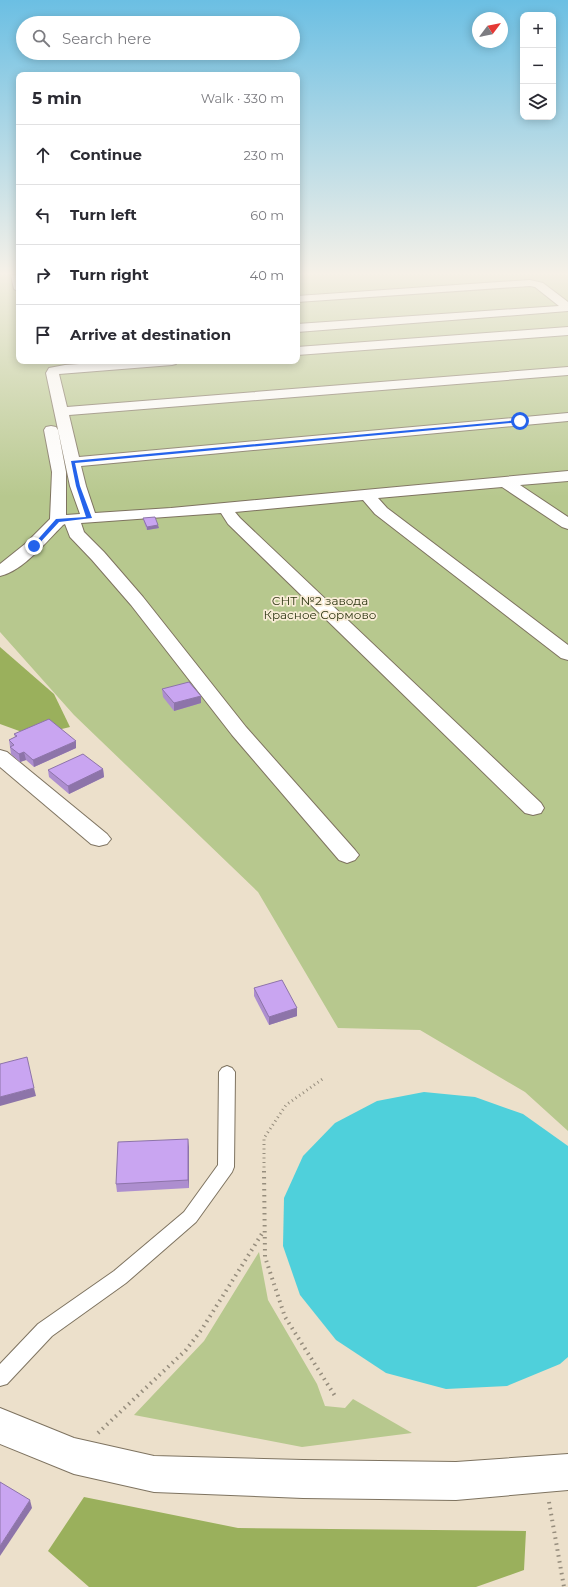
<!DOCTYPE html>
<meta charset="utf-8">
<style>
:root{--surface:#fff;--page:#f2f2f3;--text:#2b2b33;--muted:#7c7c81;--line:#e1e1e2}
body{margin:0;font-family:Montserrat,sans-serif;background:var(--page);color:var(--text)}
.controls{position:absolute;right:12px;top:12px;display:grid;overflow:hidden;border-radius:8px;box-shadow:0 2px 10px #0003}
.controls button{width:36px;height:36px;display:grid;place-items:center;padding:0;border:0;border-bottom:1px solid var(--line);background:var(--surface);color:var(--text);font:20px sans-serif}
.compass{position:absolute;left:472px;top:12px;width:36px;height:36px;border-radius:50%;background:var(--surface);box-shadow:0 2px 10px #0003;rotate:58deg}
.stop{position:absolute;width:12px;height:12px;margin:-9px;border:3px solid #2563eb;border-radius:50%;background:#fff}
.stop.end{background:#2563eb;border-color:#fff;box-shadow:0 1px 4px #0008}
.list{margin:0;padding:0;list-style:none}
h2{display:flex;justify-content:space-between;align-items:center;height:52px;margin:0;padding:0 16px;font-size:17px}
h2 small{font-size:13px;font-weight:400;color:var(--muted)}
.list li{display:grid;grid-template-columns:26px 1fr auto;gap:12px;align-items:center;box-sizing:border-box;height:60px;padding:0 16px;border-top:1px solid var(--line)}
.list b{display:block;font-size:15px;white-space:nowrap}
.list em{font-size:13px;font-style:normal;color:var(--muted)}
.icon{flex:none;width:22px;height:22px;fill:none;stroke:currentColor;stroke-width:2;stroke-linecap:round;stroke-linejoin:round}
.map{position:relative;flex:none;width:568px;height:1587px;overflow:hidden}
.search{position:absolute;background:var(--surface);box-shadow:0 2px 10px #0003;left:16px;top:16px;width:284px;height:44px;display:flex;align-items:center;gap:10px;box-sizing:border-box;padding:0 14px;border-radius:22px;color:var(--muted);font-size:15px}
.panel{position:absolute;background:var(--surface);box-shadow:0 2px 10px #0003;left:16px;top:72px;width:284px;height:292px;border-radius:8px}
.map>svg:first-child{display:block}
.green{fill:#b7c88e}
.forest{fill:#9ab05c}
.water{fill:#4fd0db}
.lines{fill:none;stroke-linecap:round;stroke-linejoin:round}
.service-casing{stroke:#7e7360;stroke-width:2}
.minor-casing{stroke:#7e7360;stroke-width:2}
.path-far1{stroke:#968d7d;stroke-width:3;stroke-dasharray:1 3.5;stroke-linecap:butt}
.path{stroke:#968d7d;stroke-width:4;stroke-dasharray:1.5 4.5;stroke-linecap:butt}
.service{fill:#fff;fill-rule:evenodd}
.minor{fill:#fff;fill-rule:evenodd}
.wall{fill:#ad8ecf}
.shaded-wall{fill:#8d74a9}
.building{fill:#c9a5f1;stroke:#8d74a9}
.route{fill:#2563eb}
.labels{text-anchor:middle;stroke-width:3.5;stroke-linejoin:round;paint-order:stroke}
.park-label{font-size:12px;fill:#2d3612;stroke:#faedd8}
</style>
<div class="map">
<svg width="568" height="1587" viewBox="0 0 568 1587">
<rect width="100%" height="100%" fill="#ece0cb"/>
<!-- green -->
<g class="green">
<path d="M0,275h19v86h278v-86h271v856l-43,-39 -105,-62 -82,-2 -80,-136 -184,-177 -74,-83z"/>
<path d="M259,1252l9,48 49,84 8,22 20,2 8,-9 59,34 -110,14 -168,-32 70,-74z"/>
</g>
<!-- forest -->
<g class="forest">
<path d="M0,647l54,47 16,33 -37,9 -33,-12z"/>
<path d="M84,1497l154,31 288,3 -2,39 -48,17h-387l-41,-36z"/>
</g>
<!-- water -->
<path class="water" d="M424,1092l51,5 48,17 45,32v211l-8,7 -53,22 -61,3 -60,-16 -50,-33 -36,-45 -17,-49 1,-48 19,-42 32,-33 42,-22z"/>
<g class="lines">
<!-- service casing -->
<g class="service-casing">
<path id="service" d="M227,1066l5,2 3,4 -1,95 -2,5 -36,50 -70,61 -74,53 -45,48 -7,2v-22l38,-40 76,-53 70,-59 34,-47 1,-93 3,-4z"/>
</g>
<!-- minor casing -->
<g class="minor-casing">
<g id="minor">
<path d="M11,275h8v17l-5,-3z"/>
<path d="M530,280l13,3 25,19v9l-271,21v-8l262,-18 -24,-19 -5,-1 -233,16v-6z"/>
<path d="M568,327v8l-271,20v-8z"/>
<path d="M122,361h56l-2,3 -4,1 -113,9 8,33 501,-40v8l-499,40 10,42 489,-44v8l-487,45 5,20 9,27 76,-5 397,-37v10l-48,4 48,32v12l-6,-2 -60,-40 -124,11 9,10 181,137v15l-7,-2 -186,-144 -12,-14 -128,12 5,6 301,285 3,5 -3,5 -8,2 -8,-2 -297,-289 -7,-11 -140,10 3,9 20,20 39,45 103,130 109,123 4,5 -4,5 -8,3 -8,-3 -107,-125 -101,-130 -39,-45 -22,-23 -5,-13 -2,1c-16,16 -40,46 -63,51v-12l25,-20 25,-25 2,-47 -8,-42 2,-3 5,-1 5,1 2,3 8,42v43l14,-1 -10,-28 -24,-113 3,-5 16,-3z"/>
<path d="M0,750l7,2 100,82 4,5 -4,5 -8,2 -8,-2 -91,-77z"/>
<path d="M0,1408l74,30 80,18 149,4 153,2 112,-8v36l-112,10 -153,-2 -149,-6 -80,-18 -74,-30z"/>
</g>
</g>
<!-- path-far1 -->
<path class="path-far1" d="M264,1172v-34l22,-33 38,-27"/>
<!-- path -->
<g class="path">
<path d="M264,1171l1,86 20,60 50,79"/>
<path d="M98,1433l88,-83 16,-21 61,-97"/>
<path d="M549,1502l15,85"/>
</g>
<!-- service -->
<use href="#service" class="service"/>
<!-- minor -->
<use href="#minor" class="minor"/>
</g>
<!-- wall -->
<g class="wall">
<path d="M143,518l16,10 -12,2 -3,-8z"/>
<path d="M162,689l39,14 -27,8 -11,-14z"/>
<path d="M14,734l62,14 -42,19 -8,-7 -6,2 -9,-8 -2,-14 6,-3z"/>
<path d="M103,769l1,8 -35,17 -20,-17 -1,-7z"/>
<path d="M254,988l43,28 -28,9 -15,-29z"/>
<path d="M189,1147v41l-72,4 -1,-8z"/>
</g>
<!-- shaded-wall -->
<g class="shaded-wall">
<path d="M158,525l1,3 -12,2v-3z"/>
<path d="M201,696v7l-27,8v-8z"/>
<path d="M76,741v7l-42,19 -1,-7z"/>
<path d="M24,752l2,8 -6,2 -1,-8z"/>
<path d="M103,769l1,8 -35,17 -1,-8z"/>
<path d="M297,1008v8l-28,9v-8z"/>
<path d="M34,1088l2,8 -36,10v-9z"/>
<path d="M188,1139l1,8v41l-1,-8z"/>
<path d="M30,1500l2,8 -32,48v-10z"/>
</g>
<!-- building -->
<g class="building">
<path d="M155,517l3,8 -11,2 -4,-9z"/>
<path d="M189,682l12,14 -27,7 -12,-14z"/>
<path d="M49,719l27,22 -43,19 -9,-8 -5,2 -9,-7 4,-2 -5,-5 8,-4 -3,-2z"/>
<path d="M83,754l20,15 -35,17 -20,-16z"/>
<path d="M282,980l15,28 -28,9 -15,-29z"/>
<path d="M27,1057l7,31 -34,9v-33z"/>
<path d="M188,1139v41l-72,4 2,-42z"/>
<path d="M0,1482l30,18 -30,46z"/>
</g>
<!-- sky -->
<linearGradient id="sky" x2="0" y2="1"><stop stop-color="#6bbfe3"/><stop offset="0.55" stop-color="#f6f1e8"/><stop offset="1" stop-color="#f6f1e8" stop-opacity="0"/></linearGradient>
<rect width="568" height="497" fill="url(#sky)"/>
<!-- route -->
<path class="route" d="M520,420l1,2 -446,41 5,23 12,32 -33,4 -23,25 -4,-1 24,-27 30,-2 -10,-31 -5,-25z"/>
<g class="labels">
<!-- park labels -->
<g class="park-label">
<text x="320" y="605">СНТ №2 завода<tspan x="320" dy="14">Красное Сормово</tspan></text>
</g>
</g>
</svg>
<div class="controls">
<button>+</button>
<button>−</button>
<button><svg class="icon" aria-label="layers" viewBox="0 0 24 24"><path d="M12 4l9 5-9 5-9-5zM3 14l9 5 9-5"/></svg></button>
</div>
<svg class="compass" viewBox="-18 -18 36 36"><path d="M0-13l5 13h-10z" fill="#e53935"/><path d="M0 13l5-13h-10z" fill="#7c7c81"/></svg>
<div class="stop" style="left:520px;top:421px"></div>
<div class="stop end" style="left:34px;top:546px"></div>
<div class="search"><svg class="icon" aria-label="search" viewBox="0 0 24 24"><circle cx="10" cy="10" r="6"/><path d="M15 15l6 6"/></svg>Search here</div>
<section class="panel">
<h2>5 min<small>Walk · 330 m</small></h2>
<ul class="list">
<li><svg class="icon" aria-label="ahead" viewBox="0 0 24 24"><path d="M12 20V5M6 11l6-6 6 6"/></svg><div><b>Continue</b></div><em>230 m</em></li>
<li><svg class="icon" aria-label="left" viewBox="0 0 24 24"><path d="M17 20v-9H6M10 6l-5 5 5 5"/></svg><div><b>Turn left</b></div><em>60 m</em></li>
<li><svg class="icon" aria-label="right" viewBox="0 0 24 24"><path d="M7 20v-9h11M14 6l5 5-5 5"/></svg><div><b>Turn right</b></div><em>40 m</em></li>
<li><svg class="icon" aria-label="arrive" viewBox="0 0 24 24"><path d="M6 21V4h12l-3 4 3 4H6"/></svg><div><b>Arrive at destination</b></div></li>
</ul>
</section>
</div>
